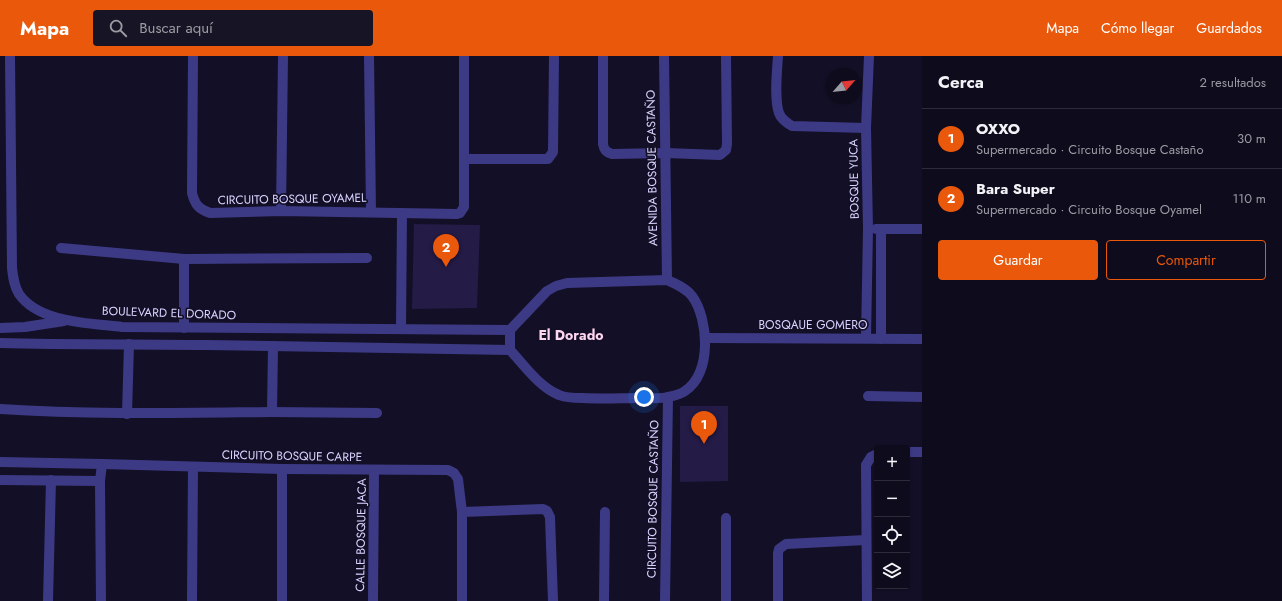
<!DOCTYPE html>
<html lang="es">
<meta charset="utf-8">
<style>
:root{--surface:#0e0b1c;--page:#171425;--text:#f1f3f6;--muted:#9b9ba3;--line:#2e2b3b;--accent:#ea580c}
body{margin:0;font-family:Jost,sans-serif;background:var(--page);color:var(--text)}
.controls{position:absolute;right:12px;bottom:12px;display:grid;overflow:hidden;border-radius:4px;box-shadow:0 1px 3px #0004}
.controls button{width:36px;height:36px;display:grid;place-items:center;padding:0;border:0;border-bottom:1px solid var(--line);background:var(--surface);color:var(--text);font:20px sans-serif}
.compass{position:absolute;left:826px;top:12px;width:36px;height:36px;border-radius:50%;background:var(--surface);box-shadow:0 1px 3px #0004;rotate:62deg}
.you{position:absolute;left:644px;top:341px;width:14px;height:14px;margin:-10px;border:3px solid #fff;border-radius:50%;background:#1a73e8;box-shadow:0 0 0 6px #1a73e833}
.badge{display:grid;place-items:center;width:26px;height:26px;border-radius:50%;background:var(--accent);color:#fff;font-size:13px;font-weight:700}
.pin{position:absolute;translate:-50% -33px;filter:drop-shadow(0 1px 2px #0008)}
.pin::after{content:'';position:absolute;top:21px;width:14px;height:12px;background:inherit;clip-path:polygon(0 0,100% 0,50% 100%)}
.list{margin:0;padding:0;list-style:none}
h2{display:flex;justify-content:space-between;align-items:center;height:52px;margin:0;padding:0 16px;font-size:17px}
h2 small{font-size:13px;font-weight:400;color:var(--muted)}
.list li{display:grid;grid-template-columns:26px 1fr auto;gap:12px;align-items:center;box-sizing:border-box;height:60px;padding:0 16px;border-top:1px solid var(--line)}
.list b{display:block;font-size:15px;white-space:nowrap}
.list p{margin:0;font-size:13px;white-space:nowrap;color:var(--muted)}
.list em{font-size:13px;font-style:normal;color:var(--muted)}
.actions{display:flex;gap:8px;padding:12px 16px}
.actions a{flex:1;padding:9px 0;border:1px solid var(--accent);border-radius:4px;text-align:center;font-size:14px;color:var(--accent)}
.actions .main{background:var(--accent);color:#fff}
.icon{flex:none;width:22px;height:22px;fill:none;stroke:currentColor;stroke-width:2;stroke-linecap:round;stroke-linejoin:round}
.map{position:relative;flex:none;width:922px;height:545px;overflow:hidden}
header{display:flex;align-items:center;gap:24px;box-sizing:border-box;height:56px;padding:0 20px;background:var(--accent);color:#fff}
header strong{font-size:19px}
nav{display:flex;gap:22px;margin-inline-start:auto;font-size:14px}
.search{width:280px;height:36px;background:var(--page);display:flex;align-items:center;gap:10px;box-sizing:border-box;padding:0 14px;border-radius:4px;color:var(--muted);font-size:15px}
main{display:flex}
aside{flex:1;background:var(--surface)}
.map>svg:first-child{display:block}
.building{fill:#241b47}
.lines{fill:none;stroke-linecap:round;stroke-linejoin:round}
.pedestrian{stroke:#3d3a85;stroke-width:10}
.minor{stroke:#3d3a85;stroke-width:10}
.labels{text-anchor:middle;stroke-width:3.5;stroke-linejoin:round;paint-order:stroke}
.street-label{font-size:12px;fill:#d9d4ff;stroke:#130f26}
.quarter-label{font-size:14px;font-weight:bold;fill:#ffd6f0;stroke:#130f26}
</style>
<header>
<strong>Mapa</strong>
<div class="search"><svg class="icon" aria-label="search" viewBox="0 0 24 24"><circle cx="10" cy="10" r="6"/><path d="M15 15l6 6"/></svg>Buscar aquí</div>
<nav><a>Mapa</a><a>Cómo llegar</a><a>Guardados</a></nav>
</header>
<main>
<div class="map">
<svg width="922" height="545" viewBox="0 0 922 545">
<rect width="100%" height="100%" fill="#130f26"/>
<!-- building -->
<g class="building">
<path d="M414,168l66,1 -3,83 -65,1z"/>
<path d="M680,350h48v75l-48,1z"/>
</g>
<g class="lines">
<!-- pedestrian -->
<path class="pedestrian" d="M401,273l1,-116"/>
<!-- minor -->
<g class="minor">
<path d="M10,0l2,212c1,9 2,18 7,26 20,29 71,29 103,33l388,3"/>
<path d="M193,0l-1,137c3,12 7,16 18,20l71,-2 176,3 3,-1 4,-6v-151"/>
<path d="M369,0l2,156"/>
<path d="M603,0v88c1,6 3,8 9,10l54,-1 54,2 6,-5 1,-6 -1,-88"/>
<path d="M664,0l3,224"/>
<path d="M778,0c-1,15 -4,43 1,57 2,6 8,10 13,13l74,2"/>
<path d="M464,103h84l5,-7 1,-96"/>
<path d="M281,155l2,-155"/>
<path d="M876,173h46"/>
<path d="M61,192l123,11 183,-1"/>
<path d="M184,203v69"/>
<path d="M667,224c9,4 19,8 25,16 17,23 20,78 -7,95 -4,3 -12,5 -17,6 -8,2 -18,1 -27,1 -20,0 -39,1 -58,0 -8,0 -17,0 -24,-3 -20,-8 -35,-30 -49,-45v-20l37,-39 9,-5 11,-3z"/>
<path d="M0,272l25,-1 39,-6"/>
<path d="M705,282l217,1"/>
<path d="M866,282l2,-109 -2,-101 3,-72"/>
<path d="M881,283v-110"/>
<path d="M0,287c69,2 138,1 206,2 102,1 203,3 304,5"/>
<path d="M868,340l54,1"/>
<path d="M0,353c90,6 180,4 271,3 35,0 71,1 106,1"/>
<path d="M272,356l1,-66"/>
<path d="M127,358l2,-70"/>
<path d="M907,396h15"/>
<path d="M0,406l102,2 180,5 166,1 6,3 4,6 4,33v89"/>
<path d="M282,413v132"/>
<path d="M0,424l100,1"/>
<path d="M462,456l81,-3 4,2 3,6 3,84"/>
<path d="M726,462v83"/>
<path d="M48,545l3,-121"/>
<path d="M101,545l-1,-120 2,-17"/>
<path d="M192,545l1,-134"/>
<path d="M373,545l1,-131"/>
<path d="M604,545l1,-89"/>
<path d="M665,545l3,-204"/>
<path d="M778,545v-48l1,-4 7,-5 80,-4"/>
<path d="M867,545l-1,-136 5,-8 6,-3"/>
</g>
</g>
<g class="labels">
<!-- street labels -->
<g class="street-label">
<text transform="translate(652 112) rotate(-91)" y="4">AVENIDA BOSQUE CASTAÑO</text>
<text transform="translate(854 123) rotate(-91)" y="4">BOSQUE YUCA</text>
<text transform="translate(292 143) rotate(-1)" y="4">CIRCUITO BOSQUE OYAMEL</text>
<text transform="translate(169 257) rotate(2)" y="4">BOULEVARD EL DORADO</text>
<text x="813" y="273">BOSQAUE GOMERO</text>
<text transform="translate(292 400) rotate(1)" y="4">CIRCUITO BOSQUE CARPE</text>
<text transform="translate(653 443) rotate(-89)" y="4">CIRCUITO BOSQUE CASTAÑO</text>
<text transform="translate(361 479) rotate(-89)" y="4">CALLE BOSQUE JACA</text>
</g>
<!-- quarter labels -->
<g class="quarter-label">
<text x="571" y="284">El Dorado</text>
</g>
</g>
</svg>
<div class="controls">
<button>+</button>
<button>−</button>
<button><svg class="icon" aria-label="locate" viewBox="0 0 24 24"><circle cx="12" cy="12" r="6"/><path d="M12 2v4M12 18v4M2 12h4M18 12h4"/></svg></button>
<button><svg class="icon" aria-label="layers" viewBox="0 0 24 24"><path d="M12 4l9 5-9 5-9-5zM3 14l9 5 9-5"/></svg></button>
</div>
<svg class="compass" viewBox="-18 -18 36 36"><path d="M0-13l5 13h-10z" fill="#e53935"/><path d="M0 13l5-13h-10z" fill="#9b9ba3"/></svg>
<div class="you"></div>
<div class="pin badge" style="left:704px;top:388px">1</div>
<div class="pin badge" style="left:446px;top:211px">2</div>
</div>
<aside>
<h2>Cerca<small>2 resultados</small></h2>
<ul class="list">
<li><span class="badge">1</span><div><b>OXXO</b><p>Supermercado · Circuito Bosque Castaño</p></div><em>30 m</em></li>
<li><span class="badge">2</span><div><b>Bara Super</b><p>Supermercado · Circuito Bosque Oyamel</p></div><em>110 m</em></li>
</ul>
<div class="actions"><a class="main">Guardar</a><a>Compartir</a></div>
</aside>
</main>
